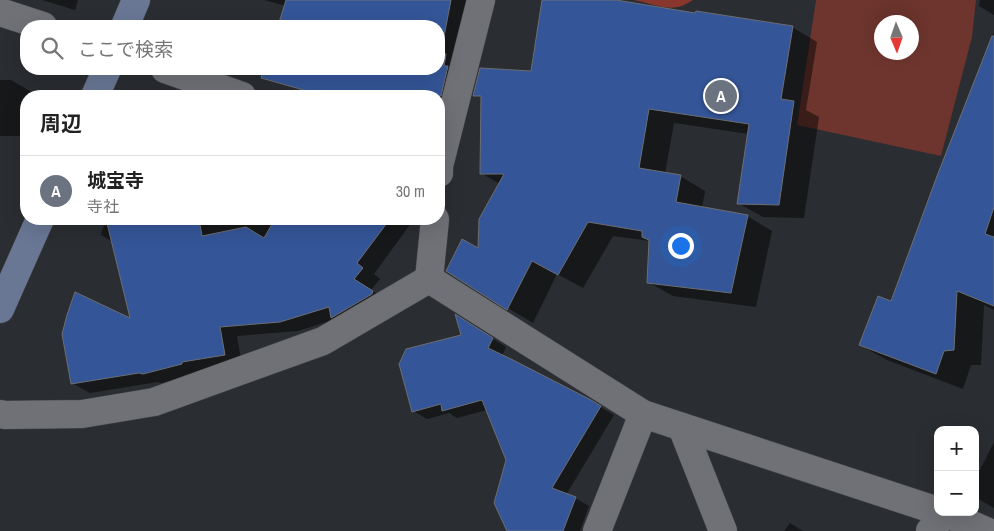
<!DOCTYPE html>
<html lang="ja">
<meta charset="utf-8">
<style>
:root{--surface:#fff;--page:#f6f6f6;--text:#222;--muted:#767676;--line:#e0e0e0;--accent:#2563eb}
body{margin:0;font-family:"Archivo Narrow","Noto Sans JP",sans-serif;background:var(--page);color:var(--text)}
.controls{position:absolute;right:15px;bottom:15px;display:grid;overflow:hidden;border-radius:10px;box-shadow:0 5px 20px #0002}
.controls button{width:45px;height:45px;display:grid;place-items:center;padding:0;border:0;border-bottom:1px solid var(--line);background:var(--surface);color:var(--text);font:25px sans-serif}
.compass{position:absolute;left:874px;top:15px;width:45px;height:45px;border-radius:50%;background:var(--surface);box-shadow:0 5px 20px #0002;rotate:178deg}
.you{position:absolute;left:680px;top:245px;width:18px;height:18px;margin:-12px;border:4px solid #fff;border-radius:50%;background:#1a73e8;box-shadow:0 0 0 8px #1a73e833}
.badge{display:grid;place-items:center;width:32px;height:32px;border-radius:50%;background:var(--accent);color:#fff;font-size:16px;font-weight:700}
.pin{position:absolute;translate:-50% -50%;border:2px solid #fff;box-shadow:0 1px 5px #0006}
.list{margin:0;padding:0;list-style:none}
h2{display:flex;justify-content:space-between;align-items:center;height:65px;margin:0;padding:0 20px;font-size:21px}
h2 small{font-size:16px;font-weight:400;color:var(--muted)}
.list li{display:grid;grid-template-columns:32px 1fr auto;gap:15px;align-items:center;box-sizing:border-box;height:70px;padding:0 20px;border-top:1px solid var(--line)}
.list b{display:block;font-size:19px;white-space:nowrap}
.list p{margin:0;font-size:16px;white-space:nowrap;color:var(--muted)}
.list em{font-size:16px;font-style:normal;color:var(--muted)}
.icon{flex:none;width:28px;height:28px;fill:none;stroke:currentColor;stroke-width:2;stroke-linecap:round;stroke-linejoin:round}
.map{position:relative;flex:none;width:994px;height:531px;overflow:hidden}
.search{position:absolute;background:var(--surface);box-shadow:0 5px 20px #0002;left:20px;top:20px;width:425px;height:55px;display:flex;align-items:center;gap:12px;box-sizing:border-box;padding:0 18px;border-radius:20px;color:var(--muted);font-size:19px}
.panel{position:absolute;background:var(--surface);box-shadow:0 5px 20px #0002;left:20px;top:90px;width:425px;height:135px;border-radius:20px}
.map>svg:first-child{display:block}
.green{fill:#6d352d;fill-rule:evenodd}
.forest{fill:#89372c}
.shadow{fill:#0007}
.building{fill:#345597;stroke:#6c6e73}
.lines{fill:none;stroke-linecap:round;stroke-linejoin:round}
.street-casing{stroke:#46484c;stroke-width:29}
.secondary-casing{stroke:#46484c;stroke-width:29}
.street{stroke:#6f7177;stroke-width:28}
.secondary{stroke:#697795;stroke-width:28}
</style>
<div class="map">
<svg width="994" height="531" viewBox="0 0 994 531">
<rect width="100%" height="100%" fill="#2a2d31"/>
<!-- green -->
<path class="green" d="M816,0h160l-4,37 -31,119 -144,-31zM882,22h30v30h-30z"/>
<!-- forest -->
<path class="forest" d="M633,0h60c-5,3 -10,6 -15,7 -15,3 -30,-5 -45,-7z"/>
<!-- shadow -->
<g class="shadow">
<path d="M42,0h36l-3,10z"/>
<path d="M264,0h208l-33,116v-20h-78l-76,-19 -14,-8h168v-43h-160l7,-20z"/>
<path d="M544,0h64l113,18 71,9 25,15 -11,68 13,7 -15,101 -41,-1 -25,-14 11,-69 -75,-11 -9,51 15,2 25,15 -3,17 45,8 25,15 -16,76 -83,-11 -25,-14 2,-41 -37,-5 -30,52 -26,-14 -24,49 -86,-52 32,-21 21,-66 -19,-11 51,-101z"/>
<path d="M980,0h14v15l-15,-9z"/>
<path d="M994,32v278l-10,-5 -3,60h-10l-8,24 -76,-29 -27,-15 32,-43 82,-213z"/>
<path d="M0,80h11l19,11v5h-4v40h-26z"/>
<path d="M107,219h307l-40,55 6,5 -9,11 19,12 -92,29 -61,5 5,29 -81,18 -3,-1 -68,11 -18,-10 60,-63 -19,-78 -12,-7 1,-2h-1z"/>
<path d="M469,324l37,23 -4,9 88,45 24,14 -48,80 9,3 14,8 -9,25h-40l-33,-71 -20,-50 -30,8 -8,-5 -22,6 -14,-8z"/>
<path d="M994,442v66l-19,-11v-17z"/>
<path d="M790,523l13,8h-19z"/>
</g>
<!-- building -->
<g class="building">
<path d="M286,0h165l-10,52 5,2 -2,12h4l-7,30h-116l-64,-18 3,-9h175v-43h-161z"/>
<path d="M542,0h74l79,13 1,-2 97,15 -12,73 13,2 -15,104 -42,-1 12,-80 -100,-15 -10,59 42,7 -5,27 72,13 -17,78 -84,-10 2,-43 -7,-3v-6l-54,-9 -30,53 -26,-14 -25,49 -61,-39 16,-32 16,9 1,-29 25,-45h-24l1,-78h-8l7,-28 51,3z"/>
<path d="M992,36h2v171l-9,27 9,3v69l-37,-15 -3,59 -10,1 -8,23 -77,-29 19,-49 13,5 46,-125z"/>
<path d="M106,219h54l4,2 10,-2h25l3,17 44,-9 18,11 11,-19h115l-33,44 6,5 -9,11 19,12 -1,3 -41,24 -2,-11 -49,15 -60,5 5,28 -43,7v2l-39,10 -4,-1 -68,11 -9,-50 5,-19 8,-23 55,26z"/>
<path d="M455,314l38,24 -5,10 25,12 78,40 10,6 -49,82 24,9 -13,34h-56l-13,-28 12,-43 -24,-60 -40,11 -1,-7 -29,8 -13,-48 7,-15 55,-14z"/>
</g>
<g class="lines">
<!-- street casing -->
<g class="street-casing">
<g id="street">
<path d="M0,12l43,14"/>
<path d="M165,69l77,27"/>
<path d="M439,173v-7l42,-166"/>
<path d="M429,279l214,135 295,97"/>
<path d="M0,414l5,1 77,-1 72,-12 169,-61 106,-62 6,-60"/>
<path d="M682,427l41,104"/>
<path d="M597,531l46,-117"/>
<path d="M930,531l15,-18 41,18"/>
</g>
</g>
<!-- secondary casing -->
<g class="secondary-casing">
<g id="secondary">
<path d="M125,26l11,-26"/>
<path d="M95,96l12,-27"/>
<path d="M0,309l40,-90"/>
</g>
</g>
<!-- street -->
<use href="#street" class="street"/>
<!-- secondary -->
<use href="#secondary" class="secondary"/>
</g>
</svg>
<div class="controls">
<button>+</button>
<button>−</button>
</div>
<svg class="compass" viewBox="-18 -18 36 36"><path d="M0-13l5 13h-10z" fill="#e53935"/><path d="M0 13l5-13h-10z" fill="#767676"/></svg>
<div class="you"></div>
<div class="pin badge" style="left:721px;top:96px;background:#6b7280">A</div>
<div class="search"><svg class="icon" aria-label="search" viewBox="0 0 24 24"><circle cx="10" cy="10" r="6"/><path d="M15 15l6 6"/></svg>ここで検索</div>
<section class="panel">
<h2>周辺<small></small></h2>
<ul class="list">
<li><span class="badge" style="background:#6b7280">A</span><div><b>城宝寺</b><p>寺社</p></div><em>30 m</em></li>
</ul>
</section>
</div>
